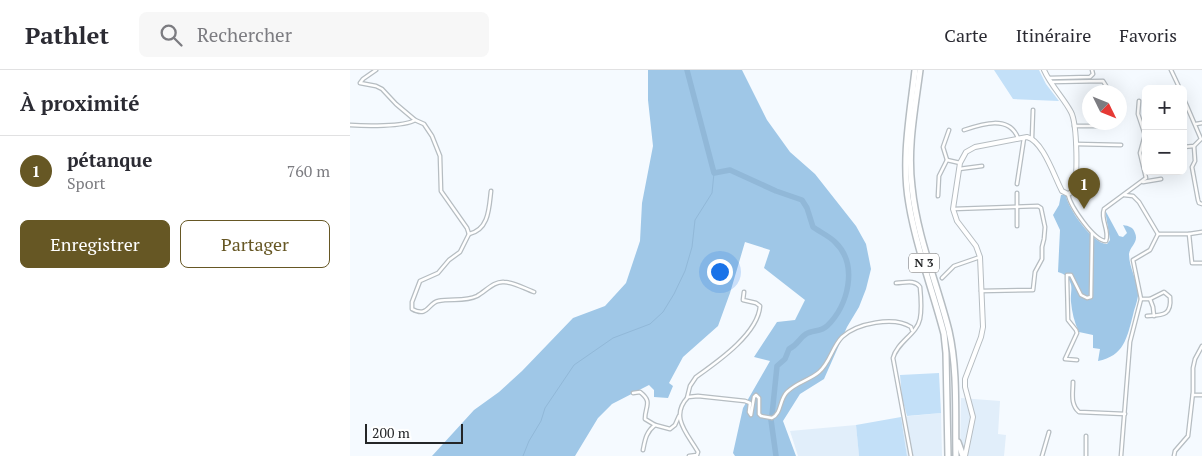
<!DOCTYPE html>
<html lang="fr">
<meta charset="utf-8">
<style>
:root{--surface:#fff;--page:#f7f7f7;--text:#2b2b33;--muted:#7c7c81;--line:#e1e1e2;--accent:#665724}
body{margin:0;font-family:"PT Serif",serif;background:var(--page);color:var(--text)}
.controls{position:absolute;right:15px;top:15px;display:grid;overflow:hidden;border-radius:8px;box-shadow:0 5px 20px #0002}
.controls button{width:45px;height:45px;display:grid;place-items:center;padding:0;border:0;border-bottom:1px solid var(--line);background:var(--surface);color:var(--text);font:25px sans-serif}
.compass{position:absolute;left:732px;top:15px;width:45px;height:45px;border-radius:50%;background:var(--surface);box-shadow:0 5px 20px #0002;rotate:133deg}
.scale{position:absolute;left:15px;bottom:12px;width:98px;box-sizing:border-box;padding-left:5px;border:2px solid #242628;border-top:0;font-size:14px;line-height:18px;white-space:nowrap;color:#242628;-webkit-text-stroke:4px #fff;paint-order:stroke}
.you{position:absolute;left:369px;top:201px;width:18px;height:18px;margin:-12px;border:4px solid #fff;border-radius:50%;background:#1a73e8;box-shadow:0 0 0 8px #1a73e833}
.badge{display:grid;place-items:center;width:32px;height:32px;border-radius:50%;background:var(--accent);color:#fff;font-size:16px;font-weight:700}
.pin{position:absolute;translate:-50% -41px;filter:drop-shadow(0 1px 2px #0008)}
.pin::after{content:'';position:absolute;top:26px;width:18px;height:15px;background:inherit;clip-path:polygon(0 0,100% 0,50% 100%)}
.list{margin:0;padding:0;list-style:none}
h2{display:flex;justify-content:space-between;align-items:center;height:65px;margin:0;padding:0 20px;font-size:21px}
h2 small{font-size:16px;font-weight:400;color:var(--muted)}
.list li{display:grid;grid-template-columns:32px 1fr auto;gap:15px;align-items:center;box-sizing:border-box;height:70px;padding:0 20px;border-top:1px solid var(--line)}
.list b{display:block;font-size:19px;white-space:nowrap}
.list p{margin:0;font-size:16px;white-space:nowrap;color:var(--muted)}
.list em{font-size:16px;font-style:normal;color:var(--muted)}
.actions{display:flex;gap:10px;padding:15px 20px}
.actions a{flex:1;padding:11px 0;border:1px solid var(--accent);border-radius:8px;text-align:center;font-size:18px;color:var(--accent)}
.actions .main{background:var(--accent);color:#fff}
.icon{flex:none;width:28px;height:28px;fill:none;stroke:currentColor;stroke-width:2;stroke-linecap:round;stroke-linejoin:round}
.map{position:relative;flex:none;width:852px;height:386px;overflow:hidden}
header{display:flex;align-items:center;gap:30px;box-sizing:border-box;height:70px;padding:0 25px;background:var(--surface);border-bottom:1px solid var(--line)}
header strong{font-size:24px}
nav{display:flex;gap:28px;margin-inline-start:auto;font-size:18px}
.search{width:350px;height:45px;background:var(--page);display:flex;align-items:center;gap:12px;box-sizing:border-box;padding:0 18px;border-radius:8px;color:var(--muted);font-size:19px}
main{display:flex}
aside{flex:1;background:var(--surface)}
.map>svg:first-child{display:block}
.built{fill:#e1eefa}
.green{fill:#c3e0f8}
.forest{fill:#9fc7e7}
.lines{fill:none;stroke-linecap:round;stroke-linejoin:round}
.stream{stroke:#91b8d8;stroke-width:1}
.river{stroke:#91b8d8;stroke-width:5.5}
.street-casing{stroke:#b6bdc2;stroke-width:5}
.secondary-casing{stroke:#b6bdc2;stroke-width:6}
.highway-casing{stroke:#b6bdc2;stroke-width:8}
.street{stroke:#fff;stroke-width:2.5}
.secondary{stroke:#fff;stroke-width:4}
.highway{stroke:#fff;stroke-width:5}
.labels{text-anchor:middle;stroke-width:5;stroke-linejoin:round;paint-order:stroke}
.shield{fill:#fff;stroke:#666768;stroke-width:1}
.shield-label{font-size:12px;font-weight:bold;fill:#242628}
</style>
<header>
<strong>Pathlet</strong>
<div class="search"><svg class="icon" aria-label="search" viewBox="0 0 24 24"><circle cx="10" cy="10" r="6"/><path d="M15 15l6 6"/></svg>Rechercher</div>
<nav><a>Carte</a><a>Itinéraire</a><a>Favoris</a></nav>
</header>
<main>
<aside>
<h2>À proximité<small></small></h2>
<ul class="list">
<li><span class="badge">1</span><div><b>pétanque</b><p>Sport</p></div><em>760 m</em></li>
</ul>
<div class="actions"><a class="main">Enregistrer</a><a>Partager</a></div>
</aside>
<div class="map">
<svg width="852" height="386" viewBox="0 0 852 386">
<rect width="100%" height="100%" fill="#f5faff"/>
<!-- built -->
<g class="built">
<path d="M611,328l39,3 -2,33 8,1 -2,21h-44z"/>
<path d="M591,343l1,43h-35l-6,-39z"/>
<path d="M506,355l3,31h-61l-8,-25z"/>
</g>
<!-- green -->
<g class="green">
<path d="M644,0h45l7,14 13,17 -46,-2z"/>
<path d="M589,303l2,40 -34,3 -5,-18 -2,-23z"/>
<path d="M551,347l6,39h-48l-3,-31z"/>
</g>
<!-- forest -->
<g class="forest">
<path d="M298,0h94l25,50 23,32 25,22 41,52 10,18 5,25 -5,20 -7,18 -12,20 -23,52 -24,15 -17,27 13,35h-61l-2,-3 10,-45 27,-47 -16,-4 23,-35 18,-2 10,-20 -41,-32 6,-18 -25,-8 -15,51 -12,33 -35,31 -14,26 4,3 -5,12 -14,-1v-7l-5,-5 -37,19 -14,14 -23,38h-143l42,-46 25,-18 23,-21 51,-53 32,-12 21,-23 14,-42 2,-38 11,-57 -5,-46z"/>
<path d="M711,125h5c1,13 28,50 41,49l3,-4 -5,-30 14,26 4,1 4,-4 -4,-8c6,1 10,2 12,8 4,9 -5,13 -6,21 0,15 10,28 9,42 -1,7 -4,13 -5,19 -6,23 -9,41 -35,46l2,-12 -7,-1v-13l-14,-3c-5,-10 -7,-20 -8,-30 -1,-7 2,-15 -1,-20 -2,-6 -6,-8 -12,-10l2,-42 -7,-15 6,-10z"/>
</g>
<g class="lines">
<!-- stream -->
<path class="stream" d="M173,386l6,-15 12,-20 4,-13 29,-43 39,-27 37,-14 13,-12 11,-18 11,-23 7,-24 3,-27 17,-27 2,-20"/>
<!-- river -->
<g class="river">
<path d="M337,0l27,103 16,-3 46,21 26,9 5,8 6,19c7,5 16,9 22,15 24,23 13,64 -8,84 -6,6 -15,4 -21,8 -7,4 -7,10 -17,15l-4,10 -8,7 -5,49"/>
<path d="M421,350l5,36"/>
</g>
<!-- street casing -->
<g class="street-casing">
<g id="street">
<path d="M821,0l9,19"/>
<path d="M699,8l41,-1 3,-3 -1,-4"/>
<path d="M701,12l52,-1 5,8"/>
<path d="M833,27l18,42 -7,7 -11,1"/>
<path d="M65,50l9,4 8,12 8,20 1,35 26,37 2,6"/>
<path d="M846,54l6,-1"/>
<path d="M0,55c14,1 54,2 65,-5l-19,-16 -14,-15 -6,-3 -16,-3 3,-4 13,-9"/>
<path d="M724,56h31"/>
<path d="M614,60c18,-6 45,-15 54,8"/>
<path d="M682,68l1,-28"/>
<path d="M726,74l45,1"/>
<path d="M844,76l1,15 -3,6 6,33 1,3 3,1"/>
<path d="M597,90l13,3"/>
<path d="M609,99l23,-3"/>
<path d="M793,112l18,-3"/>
<path d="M667,114l7,-46"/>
<path d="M667,123v33"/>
<path d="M718,124c2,12 26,47 38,47 4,-11 -6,-21 -2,-32l42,-31 -6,-25 5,-18 -7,-21 1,-13"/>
<path d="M774,125l9,1 6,6 19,32"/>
<path d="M588,126l1,-20 8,-16 -4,-13 6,-17"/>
<path d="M603,139l85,-3 3,2 4,19 -1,12 -2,8v12l-7,13 -2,18 -52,1"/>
<path d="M119,164l-9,18 -11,8 -11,13 -18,8 -8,21v7c16,9 16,-6 26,-8 13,-3 27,1 39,-5 9,-5 17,-15 27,-14 10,0 21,7 30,10"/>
<path d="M119,164c20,-4 20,-26 22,-43"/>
<path d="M808,164h31l13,-2"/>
<path d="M839,164l3,29h10"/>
<path d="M592,208l12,-12 26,-9"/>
<path d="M546,213c8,0 19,-4 24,4 1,10 2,22 0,32 -3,15 -23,23 -27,39l18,98"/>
<path d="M791,229h9l14,-7 6,5c2,19 -8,18 -23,19"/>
<path d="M800,229l3,8 1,9"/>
<path d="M727,290l-12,-1 12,-26 -1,-3 -8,-10 -1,-41v-4h4l10,20 6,3 4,-1 1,-64"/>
<path d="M723,312c0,11 -3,22 6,30l46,2"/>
<path d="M283,323l7,-1c13,10 5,14 5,27l10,6"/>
<path d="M843,325h9"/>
<path d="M337,328l3,-12 6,-9c21,-15 62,-43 64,-71l-4,-3 -13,-3 1,-8"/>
<path d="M293,380c2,-10 3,-18 12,-25l15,4 5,-4 4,-9"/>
<path d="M339,386l8,-1 1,-3c-10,-18 -29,-35 -10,-55l10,-1 47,5 5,2 -1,9 2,3 3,-18 2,-2 3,3v16l2,2 11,2c10,-5 7,-18 15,-26 10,-10 23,-12 32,-20 11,-9 13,-25 23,-35 15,-14 52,-21 69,-10l1,3"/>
<path d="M692,386l7,-24"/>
<path d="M736,386v-20"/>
<path d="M771,386l9,-114 11,-43 -8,-39 17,-10 8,-16"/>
<path d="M824,386l1,-5 13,-15 5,-44v-24l2,-9 7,-13"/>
</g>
</g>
<!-- secondary casing -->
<g class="secondary-casing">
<path id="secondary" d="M615,386l8,-39 -8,-30v-8l16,-42 2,-10 -3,-70 -4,-11 -19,-25 -4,-12 7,-46 6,-11 9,-5 52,-10c16,4 27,39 35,54l6,3 4,-2c7,-9 5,-69 -1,-80 -8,-15 -20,-26 -27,-42"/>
</g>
<!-- highway casing -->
<g class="highway-casing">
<g id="highway">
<path d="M565,0c-5,44 -14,90 -6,134 7,44 24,87 35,130l2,19 2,103"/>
<path d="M570,0c-5,39 -13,78 -8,117 5,50 25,96 37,144 9,40 6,84 7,125"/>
<path d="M608,372l5,14"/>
</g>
</g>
<!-- street -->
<use href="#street" class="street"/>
<!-- secondary -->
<use href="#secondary" class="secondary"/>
<!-- highway -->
<use href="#highway" class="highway"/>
</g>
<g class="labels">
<!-- shield labels -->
<rect class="shield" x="559" y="183.5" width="30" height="19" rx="4"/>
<g class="shield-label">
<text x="574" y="197">N 3</text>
</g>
</g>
</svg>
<div class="controls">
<button>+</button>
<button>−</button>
</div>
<svg class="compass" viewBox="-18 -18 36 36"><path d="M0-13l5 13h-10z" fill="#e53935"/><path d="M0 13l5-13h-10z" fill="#7c7c81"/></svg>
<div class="scale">200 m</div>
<div class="you"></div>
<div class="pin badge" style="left:734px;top:139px">1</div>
</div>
</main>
